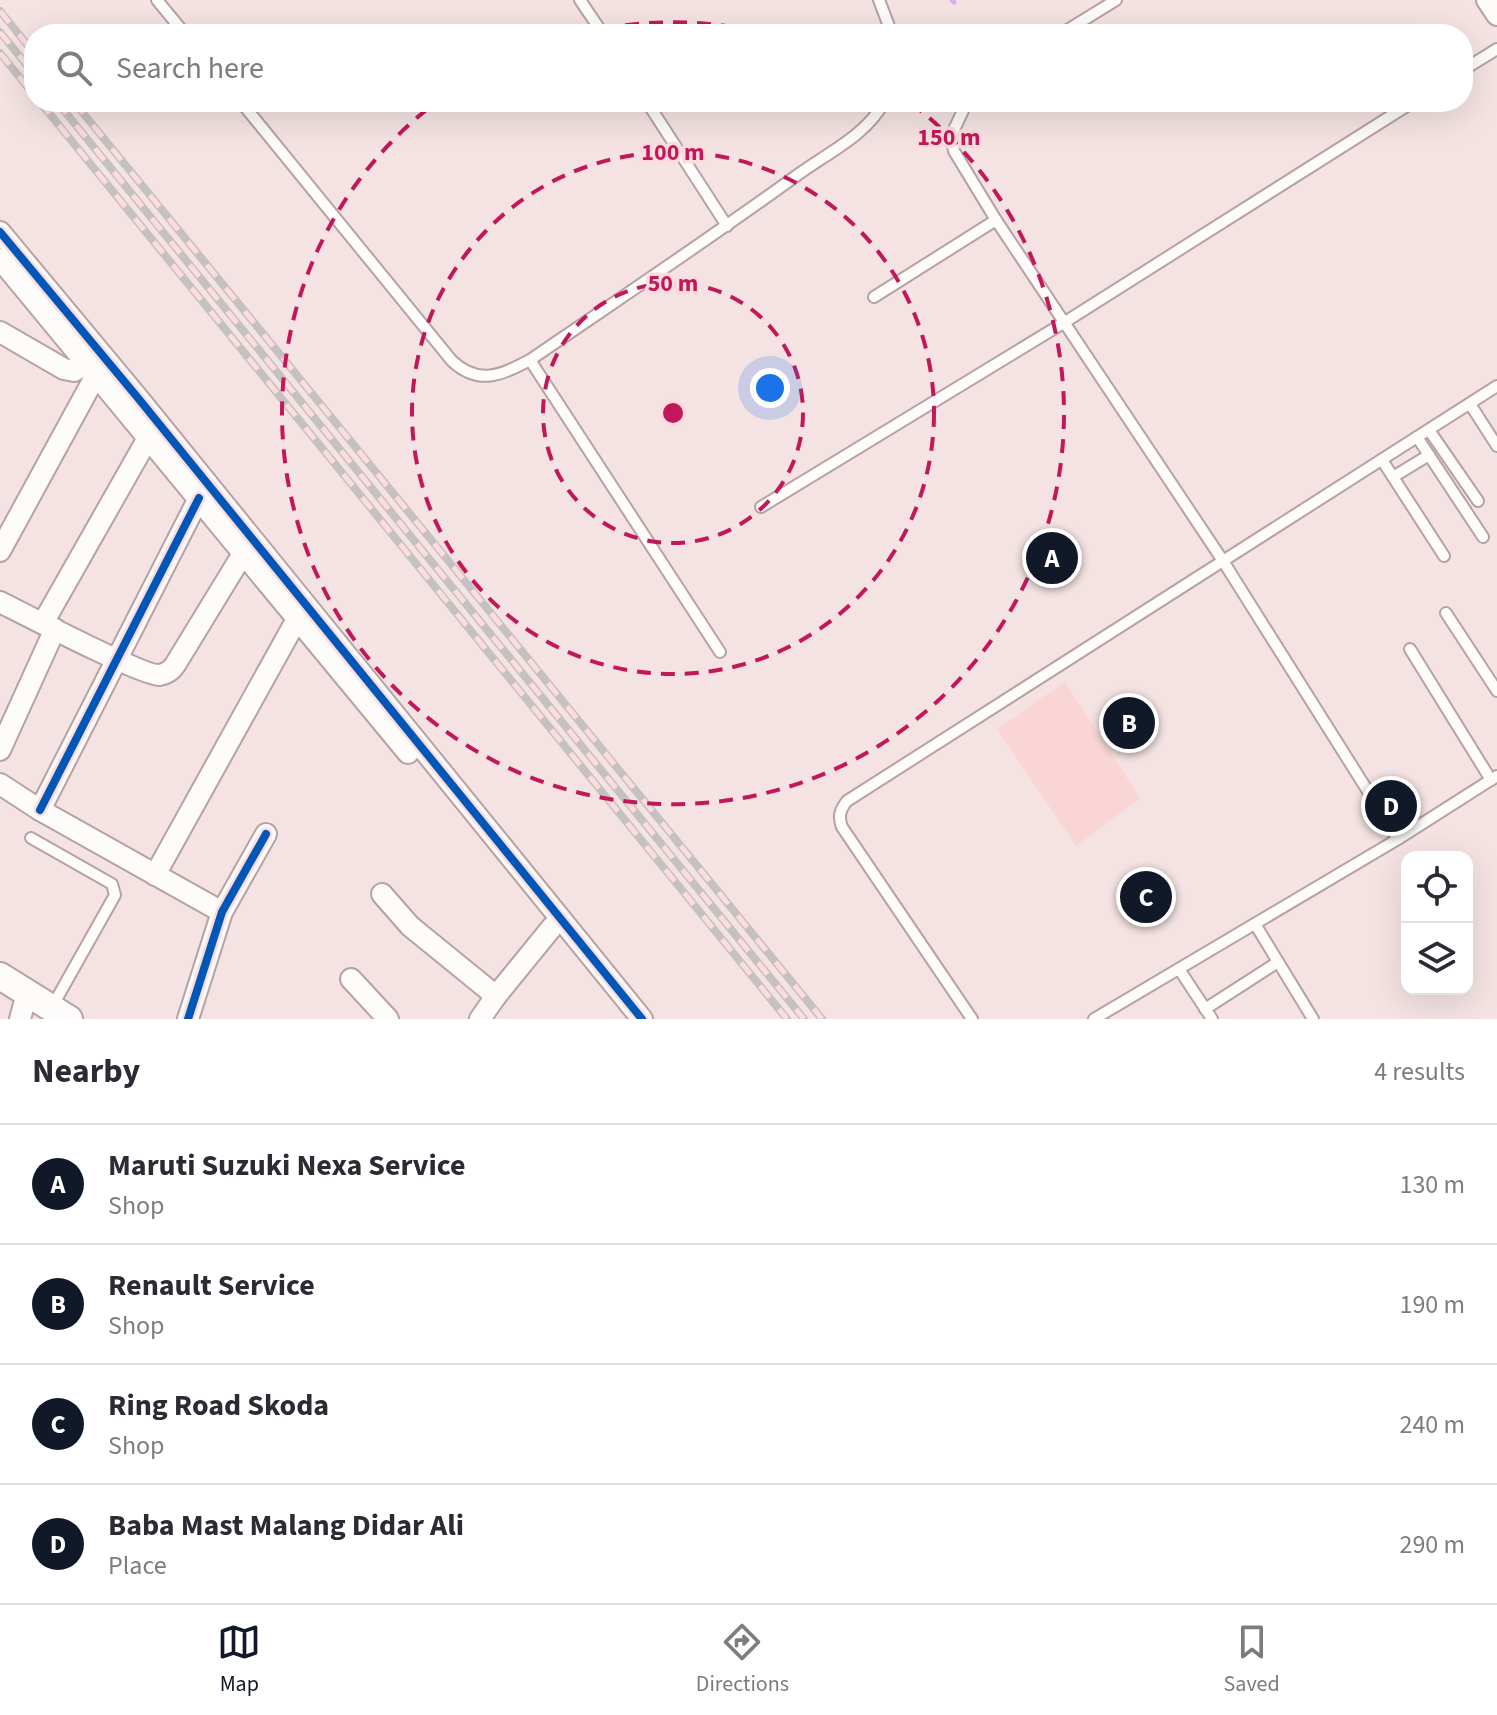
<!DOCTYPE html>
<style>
:root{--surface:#fff;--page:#f2f2f3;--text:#2b2b33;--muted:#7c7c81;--line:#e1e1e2;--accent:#111827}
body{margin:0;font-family:"Source Sans 3",sans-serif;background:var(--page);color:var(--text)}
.controls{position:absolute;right:24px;bottom:24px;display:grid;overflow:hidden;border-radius:16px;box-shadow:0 8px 32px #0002}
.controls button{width:72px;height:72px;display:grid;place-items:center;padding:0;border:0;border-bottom:2px solid var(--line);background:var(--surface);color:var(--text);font:40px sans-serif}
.you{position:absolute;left:770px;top:388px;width:28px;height:28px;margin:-20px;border:6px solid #fff;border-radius:50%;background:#1a73e8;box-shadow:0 0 0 12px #1a73e833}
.badge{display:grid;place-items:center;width:52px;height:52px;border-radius:50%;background:var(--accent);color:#fff;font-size:26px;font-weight:700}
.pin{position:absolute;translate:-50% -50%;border:4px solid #fff;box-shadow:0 2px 8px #0006}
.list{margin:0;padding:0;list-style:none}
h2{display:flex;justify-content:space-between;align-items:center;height:104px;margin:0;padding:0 32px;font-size:34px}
h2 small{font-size:26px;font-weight:400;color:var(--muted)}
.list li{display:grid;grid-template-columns:52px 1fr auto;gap:24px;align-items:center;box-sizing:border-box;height:120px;padding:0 32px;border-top:2px solid var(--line)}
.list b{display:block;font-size:30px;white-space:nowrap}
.list p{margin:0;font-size:26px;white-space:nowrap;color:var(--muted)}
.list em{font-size:26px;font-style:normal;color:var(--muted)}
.icon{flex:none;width:44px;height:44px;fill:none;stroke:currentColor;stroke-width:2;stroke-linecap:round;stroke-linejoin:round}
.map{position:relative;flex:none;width:1497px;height:1019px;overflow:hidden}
.search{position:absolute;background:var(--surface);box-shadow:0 8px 32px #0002;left:24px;right:24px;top:24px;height:88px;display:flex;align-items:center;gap:20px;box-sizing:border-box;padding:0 28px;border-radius:32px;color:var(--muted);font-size:30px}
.sheet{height:584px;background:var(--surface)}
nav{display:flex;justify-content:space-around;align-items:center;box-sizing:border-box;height:112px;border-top:2px solid var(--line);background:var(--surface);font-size:22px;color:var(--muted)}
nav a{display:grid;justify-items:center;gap:4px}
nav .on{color:var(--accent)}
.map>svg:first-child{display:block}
.built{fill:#f9d5d5}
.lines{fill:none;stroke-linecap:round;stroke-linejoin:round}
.stream{stroke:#e1acea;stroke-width:5}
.service-casing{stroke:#b7a2a3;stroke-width:14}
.minor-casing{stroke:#b7a2a3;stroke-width:24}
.tertiary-casing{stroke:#b7a2a3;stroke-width:30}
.service{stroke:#fefbfb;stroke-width:10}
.minor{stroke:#fefbfb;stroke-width:20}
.tertiary{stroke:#fefbfb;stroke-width:26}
.rail-casing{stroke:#c6c1c1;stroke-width:8}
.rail{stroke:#fcdcdc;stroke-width:5;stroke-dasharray:15;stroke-linecap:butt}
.cycleway-casing{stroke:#fcdcdc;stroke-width:13}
.cycleway{stroke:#0057b8;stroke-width:8}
.ring{fill:none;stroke:#c2185b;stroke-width:4;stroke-dasharray:14 10}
.centre{fill:#c2185b;stroke:#fcdcdc;stroke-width:4}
.ring-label{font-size:24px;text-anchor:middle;font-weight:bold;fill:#c2185b;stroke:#fcdcdc;stroke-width:7;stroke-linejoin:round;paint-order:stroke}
</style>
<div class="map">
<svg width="1497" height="1019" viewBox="0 0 1497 1019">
<rect width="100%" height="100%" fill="#f5e3e3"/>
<!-- built -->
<path class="built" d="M1065,682l75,116 -64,48 -79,-117z"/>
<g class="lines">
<!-- stream -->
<path class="stream" d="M952,0l2,2"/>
<!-- service casing -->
<g class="service-casing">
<g id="service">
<path d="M157,0l28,34"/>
<path d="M580,0l23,34"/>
<path d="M879,0l13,34"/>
<path d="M1061,34l55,-34"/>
<path d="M1463,70l34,-21"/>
<path d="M241,102l211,259c27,25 49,14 78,-1 89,-61 179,-121 266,-184 31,-23 70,-40 88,-74"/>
<path d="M647,102l80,124"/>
<path d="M967,102l-16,34 3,15 42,69 227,341 175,278"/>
<path d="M874,297l122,-77"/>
<path d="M530,360l190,292"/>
<path d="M1470,404l27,42"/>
<path d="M1429,430l49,71"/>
<path d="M1417,437l66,100"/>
<path d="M1382,460l62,96"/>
<path d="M1393,477l36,-22"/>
<path d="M761,507l304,-185 348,-220"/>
<path d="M1446,613l51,78"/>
<path d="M1410,649l81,131"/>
<path d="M31,838l81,46 3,11 -63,112"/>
<path d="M1255,924l58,95"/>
<path d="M1179,969l33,50"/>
<path d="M1205,1009l73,-47"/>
<path d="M972,1019l-130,-192c-4,-11 -2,-17 5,-26l650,-415"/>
<path d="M1094,1019l304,-180 99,-63"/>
</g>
</g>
<!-- minor casing -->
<g class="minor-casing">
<g id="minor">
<path d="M1487,0l10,15"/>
<path d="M0,232l138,166 504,621"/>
<path d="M0,259l408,494"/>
<path d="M0,332l64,37 10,2 13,-8"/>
<path d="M0,551l96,-176"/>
<path d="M0,602c22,11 143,74 159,73 7,-1 12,-4 16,-10l69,-113"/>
<path d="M43,623l105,-185"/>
<path d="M0,750l55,-121"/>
<path d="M0,784l40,26 182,102"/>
<path d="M40,810l159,-312"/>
<path d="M155,875l142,-256"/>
<path d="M382,894l28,32 86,70 -16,23"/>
<path d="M351,979l37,40"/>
<path d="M496,996l57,-70"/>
<path d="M20,1019l7,-26"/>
<path d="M188,1019l34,-107 44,-78"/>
</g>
</g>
<!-- tertiary casing -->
<g class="tertiary-casing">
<path id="tertiary" d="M0,976l69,43"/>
</g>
<!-- service -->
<use href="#service" class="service"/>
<!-- minor -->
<use href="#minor" class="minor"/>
<!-- tertiary -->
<use href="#tertiary" class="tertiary"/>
<!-- rail casing -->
<g class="rail-casing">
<g id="rail">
<path d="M0,11l34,42"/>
<path d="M0,32l34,42"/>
<path d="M0,53l34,42"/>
<path d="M40,102l747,917"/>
<path d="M57,102l747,917"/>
<path d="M74,102l748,917"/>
</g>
</g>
<!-- rail -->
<use href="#rail" class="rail"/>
<!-- cycleway casing -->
<g class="cycleway-casing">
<g id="cycleway">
<path d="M0,232l138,166 504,621"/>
<path d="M40,810l159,-312"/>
<path d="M188,1019l34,-107 44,-78"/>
</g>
</g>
<!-- cycleway -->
<use href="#cycleway" class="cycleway"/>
</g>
<!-- distance rings -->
<g class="ring">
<circle cx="673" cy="413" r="130"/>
<circle cx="673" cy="413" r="261"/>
<path d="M578 34A391 391 0 0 1 768 34M911 103A391 391 0 1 1 435 103"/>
</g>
<circle cx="673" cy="413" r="12" class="centre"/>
<g class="ring-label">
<text x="949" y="145">150 m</text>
<text x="673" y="160">100 m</text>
<text x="673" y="291">50 m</text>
</g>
</svg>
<div class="controls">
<button><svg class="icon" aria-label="locate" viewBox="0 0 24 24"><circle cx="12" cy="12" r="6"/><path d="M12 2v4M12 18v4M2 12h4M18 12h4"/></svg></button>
<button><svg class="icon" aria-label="layers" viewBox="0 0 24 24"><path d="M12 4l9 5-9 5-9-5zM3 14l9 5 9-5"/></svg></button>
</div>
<div class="you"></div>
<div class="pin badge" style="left:1052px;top:558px">A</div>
<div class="pin badge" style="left:1129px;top:723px">B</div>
<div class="pin badge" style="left:1146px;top:897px">C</div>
<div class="pin badge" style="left:1391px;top:806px">D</div>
<div class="search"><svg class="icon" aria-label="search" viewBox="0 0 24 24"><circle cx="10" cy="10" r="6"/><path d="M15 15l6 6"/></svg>Search here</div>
</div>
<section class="sheet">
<h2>Nearby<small>4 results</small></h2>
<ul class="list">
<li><span class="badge">A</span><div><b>Maruti Suzuki Nexa Service</b><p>Shop</p></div><em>130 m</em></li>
<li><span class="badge">B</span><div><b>Renault Service</b><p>Shop</p></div><em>190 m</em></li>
<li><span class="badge">C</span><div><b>Ring Road Skoda</b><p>Shop</p></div><em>240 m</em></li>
<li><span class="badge">D</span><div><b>Baba Mast Malang Didar Ali</b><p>Place</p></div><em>290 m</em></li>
</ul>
</section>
<nav>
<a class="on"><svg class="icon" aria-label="map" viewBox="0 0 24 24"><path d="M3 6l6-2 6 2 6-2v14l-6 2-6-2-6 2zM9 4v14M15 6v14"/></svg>Map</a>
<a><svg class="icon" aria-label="directions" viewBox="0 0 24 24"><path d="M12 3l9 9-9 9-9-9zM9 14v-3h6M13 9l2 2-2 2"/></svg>Directions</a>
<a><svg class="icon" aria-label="saved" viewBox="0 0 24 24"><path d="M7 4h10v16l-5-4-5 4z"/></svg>Saved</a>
</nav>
